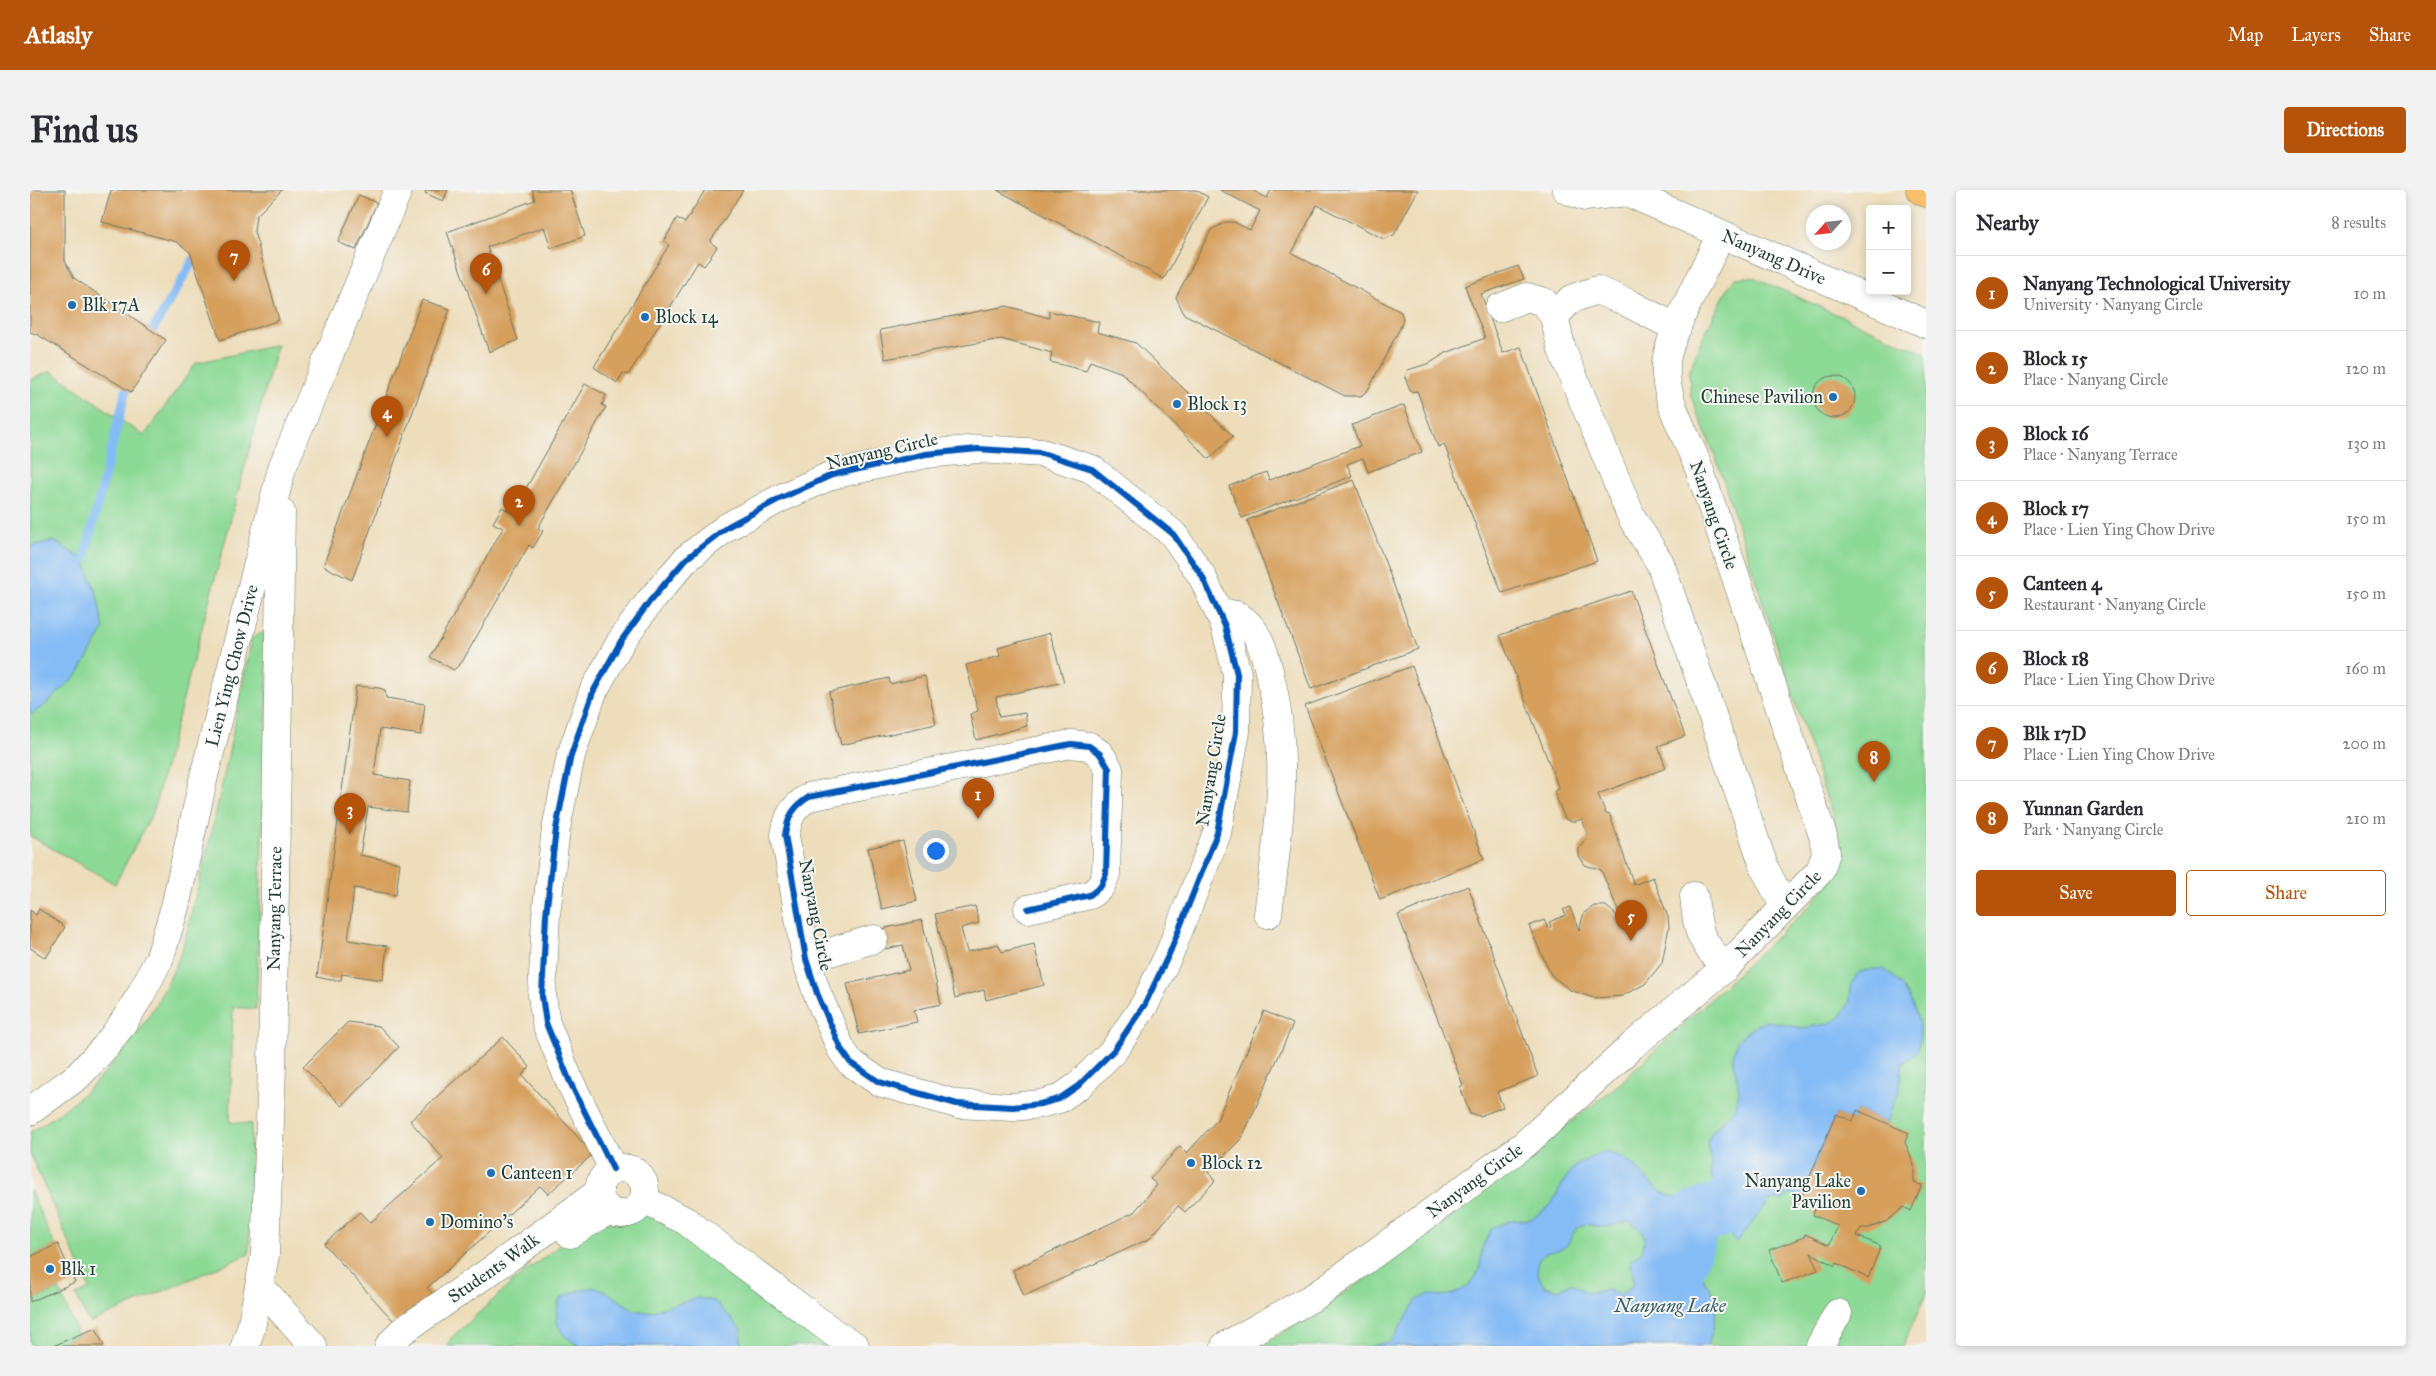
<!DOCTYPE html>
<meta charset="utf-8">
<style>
:root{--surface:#fff;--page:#f2f2f3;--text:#2b2b33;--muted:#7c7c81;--line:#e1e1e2;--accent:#b45309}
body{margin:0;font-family:"IM FELL Great Primer",serif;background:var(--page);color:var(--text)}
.controls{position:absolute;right:15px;top:15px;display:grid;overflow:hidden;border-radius:5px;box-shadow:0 2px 8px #0003}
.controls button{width:45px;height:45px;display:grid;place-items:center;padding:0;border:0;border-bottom:1px solid var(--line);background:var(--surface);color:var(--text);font:25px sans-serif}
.compass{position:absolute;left:1776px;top:15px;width:45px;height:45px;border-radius:50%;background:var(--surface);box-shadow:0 2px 8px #0003;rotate:243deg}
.you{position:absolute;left:905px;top:660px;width:18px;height:18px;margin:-12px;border:4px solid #fff;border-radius:50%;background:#1a73e8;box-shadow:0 0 0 8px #1a73e833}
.badge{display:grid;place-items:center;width:32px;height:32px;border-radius:50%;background:var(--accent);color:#fff;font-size:16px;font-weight:700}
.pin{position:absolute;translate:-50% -41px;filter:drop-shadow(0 1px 2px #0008)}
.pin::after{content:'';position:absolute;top:26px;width:18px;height:15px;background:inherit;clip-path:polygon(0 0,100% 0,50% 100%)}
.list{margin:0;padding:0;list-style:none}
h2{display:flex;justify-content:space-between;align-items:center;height:65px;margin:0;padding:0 20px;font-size:21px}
h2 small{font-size:16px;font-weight:400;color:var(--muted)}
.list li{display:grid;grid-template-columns:32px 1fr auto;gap:15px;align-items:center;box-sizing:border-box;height:75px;padding:0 20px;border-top:1px solid var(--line)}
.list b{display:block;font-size:19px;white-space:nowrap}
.list p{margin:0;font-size:16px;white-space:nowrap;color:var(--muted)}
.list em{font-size:16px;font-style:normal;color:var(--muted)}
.actions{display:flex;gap:10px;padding:15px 20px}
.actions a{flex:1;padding:11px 0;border:1px solid var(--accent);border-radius:5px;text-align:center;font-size:18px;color:var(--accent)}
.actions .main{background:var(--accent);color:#fff}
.map{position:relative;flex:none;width:1896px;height:1156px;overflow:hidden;border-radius:5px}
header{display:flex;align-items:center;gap:30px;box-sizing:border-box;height:70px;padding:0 25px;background:var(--accent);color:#fff}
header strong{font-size:24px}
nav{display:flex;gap:28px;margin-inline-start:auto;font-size:18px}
.intro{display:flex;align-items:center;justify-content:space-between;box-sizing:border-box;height:120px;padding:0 30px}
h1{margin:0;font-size:35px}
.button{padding:12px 22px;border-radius:5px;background:var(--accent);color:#fff;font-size:18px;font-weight:700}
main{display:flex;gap:30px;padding:0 30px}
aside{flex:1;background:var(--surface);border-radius:5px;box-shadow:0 2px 8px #0003}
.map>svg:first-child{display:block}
.green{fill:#8dd996;stroke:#568b65}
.water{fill:#86bcf5;stroke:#527c94;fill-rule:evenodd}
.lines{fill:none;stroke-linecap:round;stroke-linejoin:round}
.stream{stroke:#86bcf5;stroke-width:9}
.river{stroke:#86bcf5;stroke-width:55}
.building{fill:#d69f5c}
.minor-casing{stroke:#677563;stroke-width:29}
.highway-casing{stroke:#677563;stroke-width:29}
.minor{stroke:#fff;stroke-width:28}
.highway{stroke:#f8bf6c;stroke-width:28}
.cycleway-casing{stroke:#f6f6f2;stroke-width:9}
.cycleway{stroke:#0057b8;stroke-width:6}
.poi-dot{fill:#1f6fb2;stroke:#f6f6f2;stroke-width:2}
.labels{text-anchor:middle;stroke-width:4;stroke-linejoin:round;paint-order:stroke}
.street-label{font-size:18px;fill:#1f3d34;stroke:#f6f6f2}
.poi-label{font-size:18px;fill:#1f3d34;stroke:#f6f6f2;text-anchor:start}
.water-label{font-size:19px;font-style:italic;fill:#395d64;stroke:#f6f6f2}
</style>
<header>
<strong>Atlasly</strong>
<nav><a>Map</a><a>Layers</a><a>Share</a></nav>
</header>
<div class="intro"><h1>Find us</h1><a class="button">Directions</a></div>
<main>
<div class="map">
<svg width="1896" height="1156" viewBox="0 0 1896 1156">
<rect width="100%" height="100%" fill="#f6f6f2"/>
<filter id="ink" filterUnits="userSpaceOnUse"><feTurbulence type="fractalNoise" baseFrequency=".02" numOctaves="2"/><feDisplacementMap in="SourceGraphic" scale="10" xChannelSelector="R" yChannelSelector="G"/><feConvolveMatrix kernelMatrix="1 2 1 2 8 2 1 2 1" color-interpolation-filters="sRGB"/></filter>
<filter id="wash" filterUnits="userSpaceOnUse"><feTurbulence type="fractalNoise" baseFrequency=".0096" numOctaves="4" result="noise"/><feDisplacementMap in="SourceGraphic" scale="20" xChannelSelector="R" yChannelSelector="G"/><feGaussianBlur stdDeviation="1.12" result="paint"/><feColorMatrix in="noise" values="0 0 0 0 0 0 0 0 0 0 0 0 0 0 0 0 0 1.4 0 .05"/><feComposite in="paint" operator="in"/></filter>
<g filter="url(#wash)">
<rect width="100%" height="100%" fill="#edddbb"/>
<!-- green -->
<g class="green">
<path d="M1716,87l9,1 171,76v940l-23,52h-641l90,-58 92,-65 175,-139 192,-179c23,-27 28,-32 28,-68l-122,-376 -26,-64 -2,-24 11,-30 29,-57 7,-8z"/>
<path d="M247,155l-124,467 -38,72 -85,-48v-456l21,-9 93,65 52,-73z"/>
<path d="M236,441l1,71 -11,307 -23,-2 -3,115 21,2 -2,130 -160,69 -13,-28 14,-6 -60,-135v-22c66,-37 116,-100 147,-169 9,-21 13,-47 19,-69 23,-84 38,-170 56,-256z"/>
<path d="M0,1000l25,56 -25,11z"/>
<path d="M612,1023l20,5 168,128h-383l4,-8 63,-57 56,-44 29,-17 20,4z"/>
<path d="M29,1099l19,46 -25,11h-23v-44z"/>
</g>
<!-- water -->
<g class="water">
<path d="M24,351l30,19 13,35 7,34 -26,45 -33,31 -15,10v-169z"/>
<path d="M1840,779h14c23,16 42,52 34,81 -4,5 -10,9 -15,13l-4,30 -5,9 -7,21 -30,-13 -4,11 -17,-7 -35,84 -11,-4 -5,5 -16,2 -33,42 -4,-4 -5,-31 -16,-33v-14l-4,-18 4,-10 25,-26 3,-17 -6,-33 4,-16 13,-12 17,-8 35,7 25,-4 13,-6 9,-14 3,-21 6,-10z"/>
<path d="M1573,962c30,3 36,23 57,39 8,6 18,6 27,7 9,25 9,50 15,76 1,7 8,13 11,20 6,12 1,42 -7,52h-335l20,-5 27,-42 11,-5c20,6 43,-4 50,-25 2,-7 2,-16 4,-23 2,-6 6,-12 9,-18l17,-7 22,-2 20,-14 15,-27 11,-14zM1598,1031c15,6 19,14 14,30l-11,9 -1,6 3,7v12l-13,10 -15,-6 -12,4 -7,-1 -15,-9 -13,7 -14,-4c-6,-9 -12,-23 0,-32 7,-4 16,-2 22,-8 6,-7 6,-17 16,-21 7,-2 12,2 19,2 9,1 19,-4 27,-6z"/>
<path d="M564,1097l10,3 30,20 14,2 50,-14 16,3 27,28v17h-161c-20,-10 -29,-24 -20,-47l14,-7z"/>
</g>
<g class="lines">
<!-- stream -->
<g class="stream">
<path d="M117,150l51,-88"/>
<path d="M54,370l45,-182"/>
</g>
<!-- river -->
<path class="river" d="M1636,1099l11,-20 18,-51 32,-10 37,-44 9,-16"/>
</g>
<g id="blocks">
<!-- building -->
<g class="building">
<path d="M0,0h35v71l9,17 92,62 -35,52 -93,-57 -8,-3z"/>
<path d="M81,0h171l-26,26 -2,15 25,89 -59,20 -30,-88 -13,-10 -75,-20z"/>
<path d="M396,0h22l-5,11 -18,-8z"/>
<path d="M502,0h38l15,46 -34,12 -7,-21 -57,20 31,93 -29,12 -42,-120 88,-32z"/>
<path d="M675,0h38l-33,52 7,5 -13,19 -6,-4 -70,113 -5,-2 -6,10 -23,-16 75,-122 -5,-4 13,-23 8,5z"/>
<path d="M967,0h199l12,7 -44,82z"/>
<path d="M1190,0h32l15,8 4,-8h147l-24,45 -10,4 -67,-34 -25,48 109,59 2,7 -2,7 -33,64 -7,6h-16l-161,-82 -8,-17 35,-67 15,-8h8l16,8 10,-19z"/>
<path d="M329,5l18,8 -21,47 -18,-8z"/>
<path d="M1488,76l6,13 -43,15 22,59 18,-6 76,214 -95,32 -58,-149 -6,3 -21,-56 -6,1 -6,-15 3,-7 22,-7 16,-10 39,-15 -20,-52z"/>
<path d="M392,110l28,9 -98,271 -29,-14z"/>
<path d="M977,116l42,12v-7l50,11 -2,10 39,11 97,93 -24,23 -87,-86 -32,-12 -4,10 -23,-6 -13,-3 2,-9 -51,-14 -116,20 -5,-29z"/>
<circle cx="1804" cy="207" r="21"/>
<path d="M555,194l21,11 -4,10 4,2 -68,121 5,3 -10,17 -4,-3 -67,117 -8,8 -24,-13 73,-129 -10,-5 9,-16 10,6z"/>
<path d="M1374,215l18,47 -54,20 -5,-14 -16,6 5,12 -110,42 -13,-32 37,-14 3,8 91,-34 -8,-21z"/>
<path d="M1324,290l64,169 -107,40 -64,-169z"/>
<path d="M1601,401l54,145 -27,10 8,22 -68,26 8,20 3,-1 25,72 19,-8 15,40 1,10 -7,36 -17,21 -23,12 -28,2 -24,-8 -19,-15 -22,-49 15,-6 4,8 3,-1 -2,-5 17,-7 -3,-5 7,-3 9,23 5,-17 10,-7h12l11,10 3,-1 -19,-45 -16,-5 -6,-9v-8l9,-11 -6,-18 -9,3 -8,-3 -11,-28 5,-2 -59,-154z"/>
<path d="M1020,443l14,49 -68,15 3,20 26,-4 2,13 -51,14 -6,-26 8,-3 -12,-46 34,-9 -2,-8z"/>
<path d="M1382,476l72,193 -104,41 -75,-194z"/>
<path d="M895,486l11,48 -95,21 -12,-53 60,-14 1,6z"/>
<path d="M326,496l23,2 6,2 1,8 39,6 -4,31 -41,-6 -6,46 36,6 -3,31 -39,-5 -8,48 40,8 -4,32 -42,-7 -6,52 39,6 -4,34 -41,-6 -1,6h-10l-14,-3z"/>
<path d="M873,651l14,60 -35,8 -14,-61z"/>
<path d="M1438,696l70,190 -41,16 6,15 -23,9 -10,-2 -10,-27 3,-2 -65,-170z"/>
<path d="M945,716l4,17 -18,5 6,24 31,-8 4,8 32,-8 10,41 -58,15 -2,-10 -29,8 -20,-84z"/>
<path d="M9,719l26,18 -19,31 -16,-10v-38l6,5z"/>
<path d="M892,730l19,84 -27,6 3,12 -58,12 -12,-50 62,-14 -6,-25 -17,4 -4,-20z"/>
<path d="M1234,821l29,13 -51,114 -34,34 7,9 -30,31 -7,-6 -29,33 -125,57 -11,-26 121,-58 23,-27 -7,-6 30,-33 7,7 30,-33z"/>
<path d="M318,832l31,4 20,21 -57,59 -39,-39z"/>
<path d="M473,847l27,30 -8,8 71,79 -45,40 -8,-8 -113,102 7,7 -35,32 -75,-83 36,-32 10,11 73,-65 -33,-37z"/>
<path d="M1827,920l52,23 -4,9 9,23v18l8,2 -11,26 -7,-4 -17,14 -18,7h-8l-4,8 24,10 -13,32 -32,-15 -1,3 -24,-13 7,17 -36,13 -13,-33 35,-13 1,-3 24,11 9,-19 -25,-11 4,-11 -16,-6 35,-84 17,7z"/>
<path d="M28,1054l17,38 -45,20v-45z"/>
<path d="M66,1138l8,18h-51l25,-11z"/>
</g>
</g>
</g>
<g filter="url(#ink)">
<use href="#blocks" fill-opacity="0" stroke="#677563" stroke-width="1"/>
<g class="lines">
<!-- minor casing -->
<g class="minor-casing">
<g id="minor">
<path d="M1537,0l18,7 42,-5"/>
<path id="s1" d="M1592,0l304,134"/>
<path d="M1469,118l28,-11 17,5 10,15 8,33 70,168 28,45 105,306 19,37"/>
<path d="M1524,127l17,-18 26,-9 31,13 49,25"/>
<path d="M1189,423c6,1 14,0 19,3 20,12 26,34 31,55 22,85 10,158 -1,243"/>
<path d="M1664,706c4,39 5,42 31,72"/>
<path d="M776,769l68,-20"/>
<path id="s2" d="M0,921l48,-35 27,-29 16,-21 19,-30 20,-39 15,-50 29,-131 78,-308 116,-278"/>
<circle cx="592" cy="1001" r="23"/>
<path d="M583,979l-43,-87 -24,-59 -4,-27 4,-81 10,-86 15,-74 22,-63 28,-51 29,-40 36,-42 41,-32 52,-28 53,-24 94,-21 52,-5 64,4 50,16 81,65 29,42 23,50 12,48 -1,58 -19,101 -47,119 -25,52 -31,46 -36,36 -19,13 -19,5 -27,3 -56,-3 -78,-22 -29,-20 -9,-13 -24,-56 -11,-34 -21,-124c3,-19 8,-28 24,-38l262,-53 18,2 11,8 9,15 -3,105 -5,12 -11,9 -62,14"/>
<path d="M614,1010l42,21 148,112 21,13"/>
<path d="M540,1044l39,-24"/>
<path d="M230,1096l53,60"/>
<path id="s3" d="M215,1156l6,-18 14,-73 7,-188 9,-555"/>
<path id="s4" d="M359,1156l12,-14 98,-67 100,-73"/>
<path id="s5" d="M1195,1156l92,-51 208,-151 107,-98 93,-78 95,-97 6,-18 -3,-17c-41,-121 -81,-242 -122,-362 -12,-36 -38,-72 -35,-111 3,-31 41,-97 55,-129"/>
<path d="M1790,1156l18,-33"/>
</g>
</g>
<!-- highway casing -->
<g class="highway-casing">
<path id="highway" d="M1890,0l6,3"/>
</g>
<!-- minor -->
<use href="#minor" class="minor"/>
<!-- highway -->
<use href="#highway" class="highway"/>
<!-- cycleway casing -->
<g class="cycleway-casing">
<path id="cycleway" d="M583,979l-43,-87 -24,-59 -4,-27 4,-81 10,-86 15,-74 22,-63 28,-51 29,-40 36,-42 41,-32 52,-28 53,-24 94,-21 52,-5 64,4 50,16 81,65 29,42 23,50 12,48 -1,58 -19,101 -47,119 -25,52 -31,46 -36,36 -19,13 -19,5 -27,3 -56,-3 -78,-22 -29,-20 -9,-13 -24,-56 -11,-34 -21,-124c3,-19 8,-28 24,-38l262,-53 18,2 11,8 9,15 -3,105 -5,12 -11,9 -62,14"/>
</g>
<!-- cycleway -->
<use href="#cycleway" class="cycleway"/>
</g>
</g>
<!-- markers -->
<g class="poi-dot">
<circle cx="42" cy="115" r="5"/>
<circle cx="615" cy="127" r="5"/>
<circle cx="1803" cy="207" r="5"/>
<circle cx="1147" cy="214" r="5"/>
<circle cx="1161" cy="973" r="5"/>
<circle cx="461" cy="983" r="5"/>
<circle cx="1831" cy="1001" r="5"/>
<circle cx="400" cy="1032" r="5"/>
<circle cx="20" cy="1079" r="5"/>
</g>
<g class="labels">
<!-- street labels -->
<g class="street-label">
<text dy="6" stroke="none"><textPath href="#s1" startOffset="166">Nanyang Drive</textPath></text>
<text transform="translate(852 261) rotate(-13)" y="6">Nanyang Circle</text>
<text transform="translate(1684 325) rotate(71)" y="6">Nanyang Circle</text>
<text dy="6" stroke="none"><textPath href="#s2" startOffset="505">Lien Ying Chow Drive</textPath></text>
<text transform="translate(1181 580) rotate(-81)" y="6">Nanyang Circle</text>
<text dy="6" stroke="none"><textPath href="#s3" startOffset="440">Nanyang Terrace</textPath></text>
<text dy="6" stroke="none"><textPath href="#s5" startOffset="705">Nanyang Circle</textPath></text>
<text transform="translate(786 725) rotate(79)" y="6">Nanyang Circle</text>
<text dy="6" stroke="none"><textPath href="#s5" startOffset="300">Nanyang Circle</textPath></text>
<text dy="6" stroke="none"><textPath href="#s4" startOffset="131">Students Walk</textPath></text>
</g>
<!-- poi labels -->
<g class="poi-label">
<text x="52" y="121">Blk 17A</text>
<text x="625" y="133">Block 14</text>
<text x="1793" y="213" text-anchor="end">Chinese Pavilion</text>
<text x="1157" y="220">Block 13</text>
<text x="1171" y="979">Block 12</text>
<text x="471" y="989">Canteen 1</text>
<text x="1821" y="997" text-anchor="end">Nanyang Lake<tspan x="1821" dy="21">Pavilion</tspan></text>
<text x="410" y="1038">Domino's</text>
<text x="30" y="1085">Blk 1</text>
</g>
<!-- water labels -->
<g class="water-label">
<text x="1640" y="1122">Nanyang Lake</text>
</g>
</g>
</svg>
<div class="controls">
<button>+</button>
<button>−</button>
</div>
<svg class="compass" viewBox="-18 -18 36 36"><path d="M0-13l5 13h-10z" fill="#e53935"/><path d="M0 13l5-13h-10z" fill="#7c7c81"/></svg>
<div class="you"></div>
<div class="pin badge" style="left:948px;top:629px">1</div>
<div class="pin badge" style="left:489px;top:336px">2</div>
<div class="pin badge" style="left:320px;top:644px">3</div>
<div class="pin badge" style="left:357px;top:247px">4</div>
<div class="pin badge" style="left:1601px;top:751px">5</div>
<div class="pin badge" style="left:456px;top:104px">6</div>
<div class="pin badge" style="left:204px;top:91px">7</div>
<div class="pin badge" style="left:1844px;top:592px">8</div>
</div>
<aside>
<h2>Nearby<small>8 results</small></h2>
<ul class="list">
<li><span class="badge">1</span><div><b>Nanyang Technological University</b><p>University · Nanyang Circle</p></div><em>10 m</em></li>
<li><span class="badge">2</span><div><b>Block 15</b><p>Place · Nanyang Circle</p></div><em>120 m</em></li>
<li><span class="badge">3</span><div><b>Block 16</b><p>Place · Nanyang Terrace</p></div><em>130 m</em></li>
<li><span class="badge">4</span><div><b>Block 17</b><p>Place · Lien Ying Chow Drive</p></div><em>150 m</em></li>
<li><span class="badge">5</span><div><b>Canteen 4</b><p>Restaurant · Nanyang Circle</p></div><em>150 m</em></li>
<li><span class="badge">6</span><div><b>Block 18</b><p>Place · Lien Ying Chow Drive</p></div><em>160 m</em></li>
<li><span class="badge">7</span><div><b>Blk 17D</b><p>Place · Lien Ying Chow Drive</p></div><em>200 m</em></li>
<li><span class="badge">8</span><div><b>Yunnan Garden</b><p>Park · Nanyang Circle</p></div><em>210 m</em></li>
</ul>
<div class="actions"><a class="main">Save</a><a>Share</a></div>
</aside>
</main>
